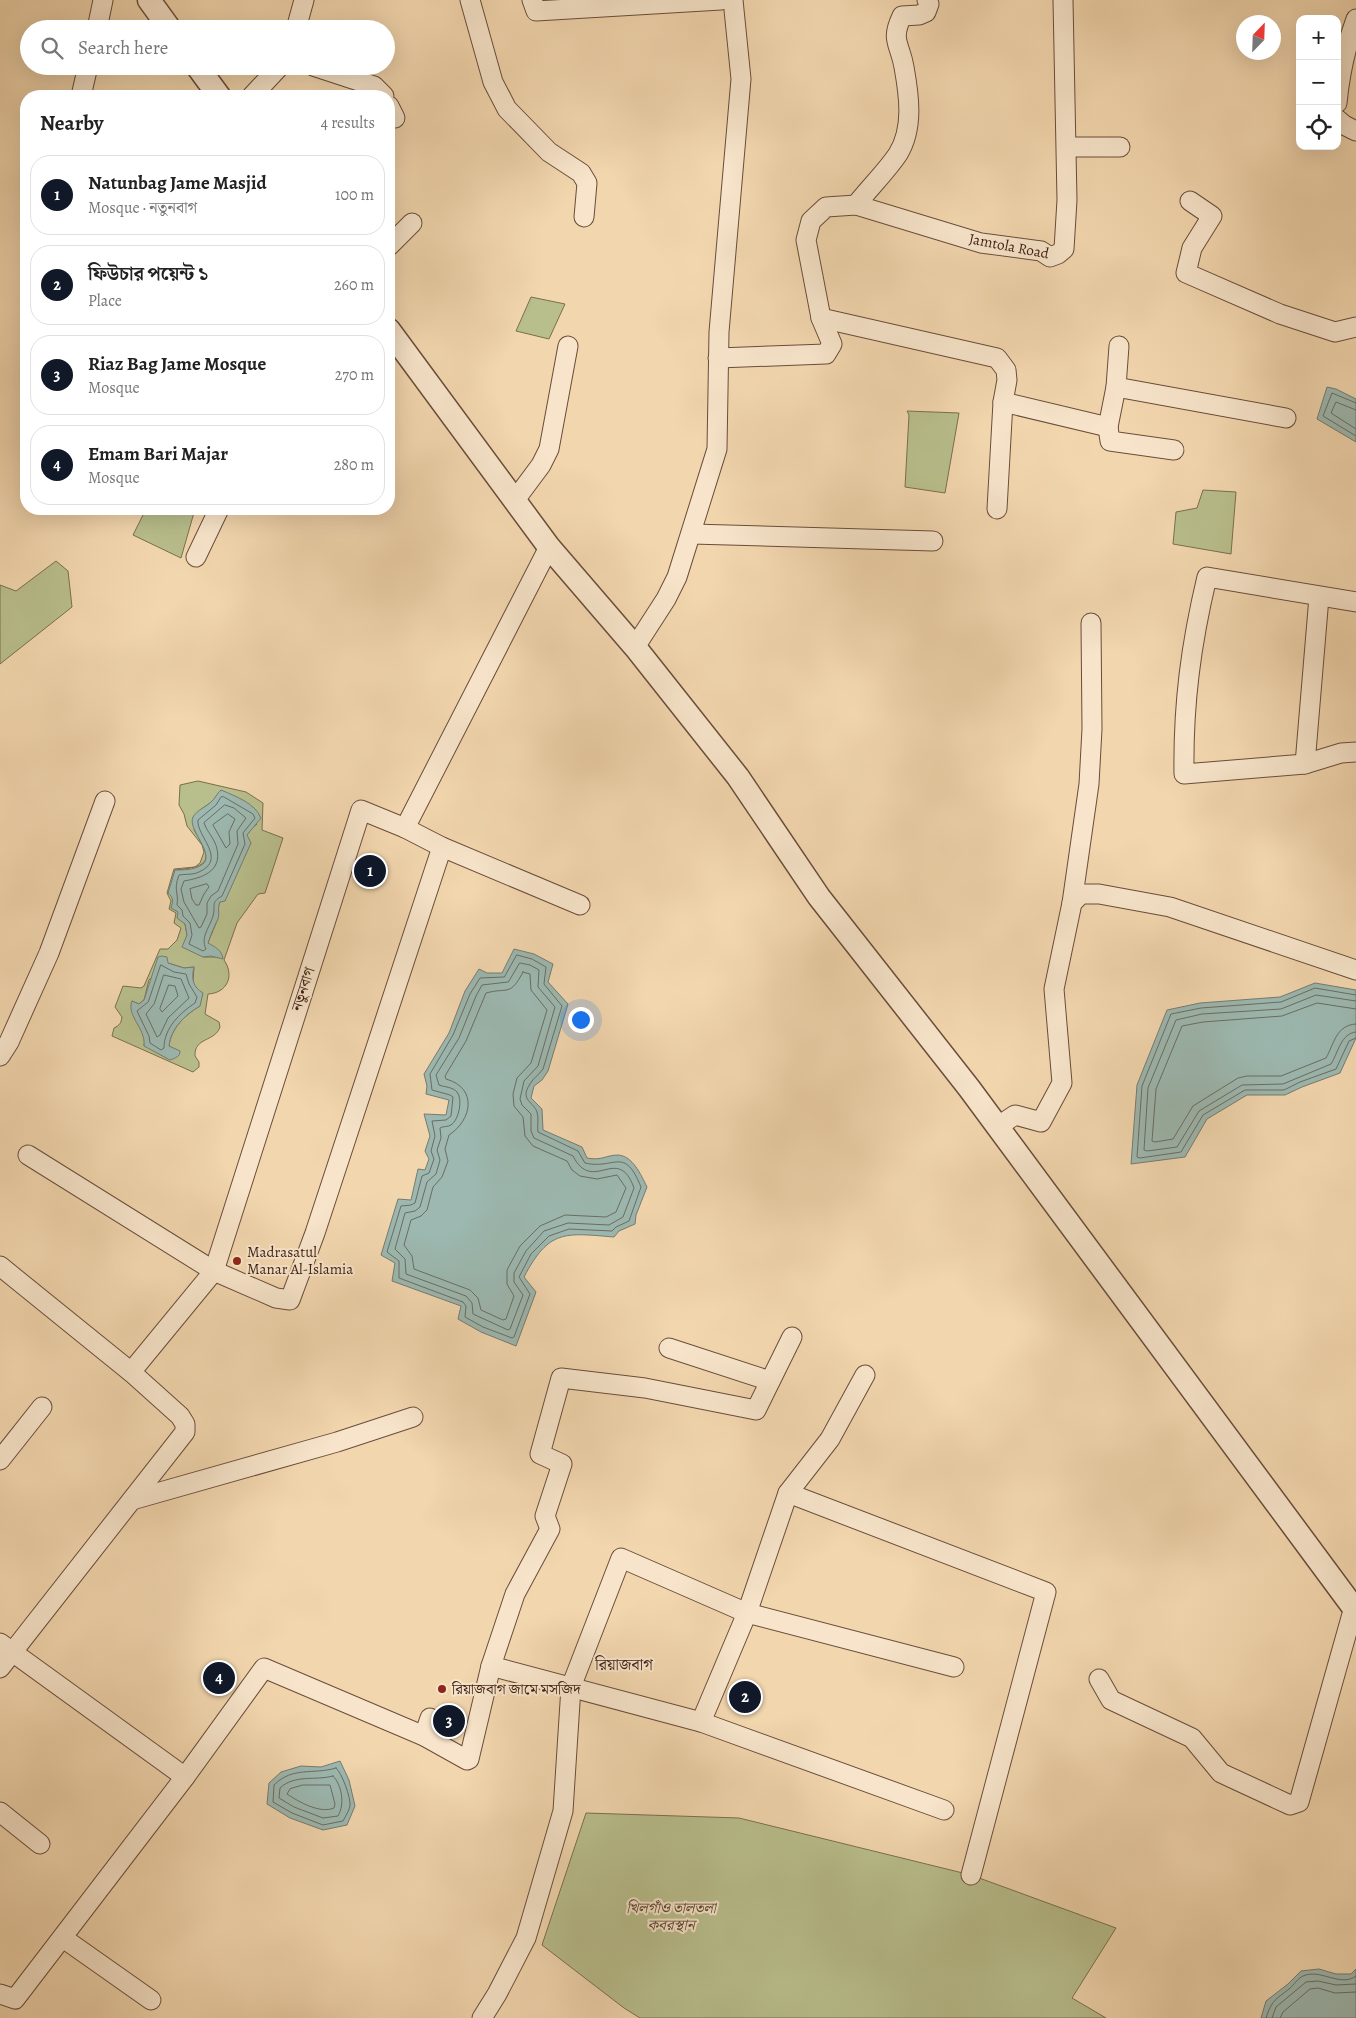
<!DOCTYPE html>
<meta charset="utf-8">
<style>
:root{--surface:#fff;--page:#f6f6f6;--text:#222;--muted:#767676;--line:#e0e0e0;--accent:#111827}
body{margin:0;font-family:Alegreya,"Noto Serif Bengali",serif;background:var(--page);color:var(--text)}
.controls{position:absolute;right:15px;top:15px;display:grid;overflow:hidden;border-radius:10px;box-shadow:0 5px 20px #0002}
.controls button{width:45px;height:45px;display:grid;place-items:center;padding:0;border:0;border-bottom:1px solid var(--line);background:var(--surface);color:var(--text);font:25px sans-serif}
.compass{position:absolute;left:1236px;top:15px;width:45px;height:45px;border-radius:50%;background:var(--surface);box-shadow:0 5px 20px #0002;rotate:23deg}
.you{position:absolute;left:580px;top:1019px;width:18px;height:18px;margin:-12px;border:4px solid #fff;border-radius:50%;background:#1a73e8;box-shadow:0 0 0 8px #1a73e833}
.badge{display:grid;place-items:center;width:32px;height:32px;border-radius:50%;background:var(--accent);color:#fff;font-size:16px;font-weight:700}
.pin{position:absolute;translate:-50% -50%;border:2px solid #fff;box-shadow:0 1px 5px #0006}
.list{margin:0;padding:0;list-style:none}
h2{display:flex;justify-content:space-between;align-items:center;height:65px;margin:0;padding:0 20px;font-size:21px}
h2 small{font-size:16px;font-weight:400;color:var(--muted)}
.list li{display:grid;grid-template-columns:32px 1fr auto;gap:15px;align-items:center;box-sizing:border-box;height:80px;margin:0 10px 10px;padding:0 10px;border:1px solid var(--line);border-radius:20px}
.list b{display:block;font-size:19px;white-space:nowrap}
.list p{margin:0;font-size:16px;white-space:nowrap;color:var(--muted)}
.list em{font-size:16px;font-style:normal;color:var(--muted)}
.icon{flex:none;width:28px;height:28px;fill:none;stroke:currentColor;stroke-width:2;stroke-linecap:round;stroke-linejoin:round}
.map{position:relative;flex:none;width:1356px;height:2018px;overflow:hidden}
.search{position:absolute;background:var(--surface);box-shadow:0 5px 20px #0002;left:20px;top:20px;width:375px;height:55px;display:flex;align-items:center;gap:12px;box-sizing:border-box;padding:0 18px;border-radius:28px;color:var(--muted);font-size:19px}
.panel{position:absolute;background:var(--surface);box-shadow:0 5px 20px #0002;left:20px;top:90px;width:375px;height:425px;border-radius:20px}
.map>svg:first-child{display:block}
.green{fill:#b8be8c;stroke:#7a6e50;fill-rule:evenodd}
.water{fill:#9cb8b0;stroke:#767b71}
.lines{fill:none;stroke-linecap:round;stroke-linejoin:round}
.shore{stroke:#6c6c62;stroke-width:1}
.minor-casing{stroke:#6a4d3a;stroke-width:21}
.tertiary-casing{stroke:#6a4d3a;stroke-width:25}
.minor{stroke:#f7e4ca;stroke-width:19}
.tertiary{stroke:#f7e4ca;stroke-width:22}
.poi-dot{fill:#8f2418;stroke:#f7e4ca;stroke-width:2}
.labels{text-anchor:middle;stroke-width:4;stroke-linejoin:round;paint-order:stroke}
.street-label{font-size:15px;fill:#3d1f13;stroke:#f7e4ca}
.poi-label{font-size:15px;fill:#3d1f13;stroke:#f7e4ca;text-anchor:start}
.park-label{font-size:15px;font-style:italic;fill:#5c4731;stroke:#f7e4ca}
.neighbourhood-label{font-size:16px;fill:#3d1f13;stroke:#f7e4ca}
</style>
<div class="map">
<svg width="1356" height="2018" viewBox="0 0 1356 2018">
<rect width="100%" height="100%" fill="#f2d6ae"/>
<filter id="stains"><feTurbulence type="fractalNoise" baseFrequency=".004" numOctaves="4"/><feColorMatrix values="0 0 0 0 .2 0 0 0 0 .09 0 0 0 0 .02 0 0 0 .5 -.17"/></filter>
<radialGradient id="worn" r=".72"><stop offset=".6" stop-color="#630" stop-opacity="0"/><stop offset="1" stop-color="#630" stop-opacity=".3"/></radialGradient>
<!-- green -->
<g class="green">
<path d="M531,297l34,7 -16,35 -33,-8z"/>
<path d="M907,411l52,2 -14,80 -40,-6 4,-72z"/>
<path d="M1203,490l33,2 -5,62 -58,-10 3,-32 21,-4z"/>
<path d="M146,509h49l-14,49 -48,-23z"/>
<path d="M56,561l12,10 4,36 -72,57v-79l16,6z"/>
<path d="M198,781l48,11 17,11 -1,27 21,8 -18,55 -7,1 -21,29 -13,37c11,16 3,33 -16,34l-3,20 14,8 1,5c-5,15 -26,10 -25,29l4,6v5l-6,5 -81,-36 2,-8c6,-3 7,-5 8,-11l-7,-10 8,-21 18,2 3,-2 16,-37h8l9,-9 4,-12 -7,-5 2,-10 -7,-4 2,-8 -4,-8 7,-24 21,-2 5,-4 4,-11 -2,-7 -15,-19 -3,-12 -5,-9 1,-20zM221,790l36,34 -6,5 -4,6 -29,72c2,12 -6,24 -10,36l10,14h-15l-16,-22 -2,-11 -12,-24 2,-30c36,-3 38,-10 19,-40l6,-20 13,-9zM168,963l16,5 10,-1 -1,15 7,24c-15,9 -29,22 -31,40l3,3 -28,-3 1,-8 -13,-37 7,3 5,-4 5,-20z"/>
<path d="M586,1813l153,5 232,57 145,53 -44,70 34,20h-466l-16,-10 -82,-63z"/>
</g>
<!-- water -->
<g class="water">
<path d="M1327,387l9,2 20,10v43l-39,-23z"/>
<path d="M221,790c14,6 34,13 40,28l-14,17 4,8 -26,58 -5,1c-3,6 0,11 -2,17 -4,8 -7,15 -10,24 7,4 14,7 15,16l-12,-3 -8,1 -21,-10 5,-12 -2,-11 -8,-6 1,-6 -7,-4c2,-7 3,-10 -3,-15l7,-23c6,0 14,0 20,-2 29,-8 -9,-37 -2,-51 4,-7 13,-10 18,-15 4,-3 6,-9 10,-12z"/>
<path d="M514,949l20,5 19,10 -5,18 20,22 -20,67 -6,9 -8,6 -3,12 11,11 1,21 39,17 5,11c15,3 19,-3 31,-3 15,1 23,20 29,32l-11,28 -1,9 -16,7 -5,6c-49,-4 -65,-8 -90,40l12,15 -20,54 -35,-14 -23,-13 3,-13 -69,-25 3,-18 -14,-8 17,-56 13,1 7,-31 7,1 4,-11 -4,-8 5,-15 -6,-22 22,1 3,-15 -23,-6 1,-8 -3,-12 25,-41 16,-42 14,-22 8,4h15z"/>
<path d="M162,956l5,1 1,6 16,5 10,-1c-3,12 -1,20 9,26l-3,13c-15,9 -29,22 -31,40l11,5c0,6 -5,7 -10,9l-26,-14c2,-18 -18,-30 -12,-45l7,3 5,-4 14,-43z"/>
<path d="M1315,983l41,7v48l-16,35 -38,14 -17,8h-38l-40,24 -22,38 -54,7 6,-79 30,-75 33,-7 80,-6z"/>
<path d="M340,1761l9,19 6,26 -8,19 -24,5 -33,-12 -23,-14 2,-21 12,-11 20,-6 20,1z"/>
<path d="M1319,1969l17,5h15l5,-5v49h-95l5,-17 22,-17 13,-13z"/>
</g>
<g class="lines">
<!-- shore -->
<g class="shore">
<path d="M1356,403l-24,-10 -9,23 33,20"/>
<path d="M1356,410l-20,-8 -5,11 25,16"/>
<path d="M224,797l29,17 2,4 -12,15 2,11 -23,52c-12,7 -6,9 -9,20 -3,11 -13,21 -7,33l-3,2 -14,-7 3,-9 -2,-12 -7,-7 -1,-6 -5,-5c2,-13 -4,-14 2,-30 6,-1 14,0 20,-3 29,-13 -3,-36 -1,-52l18,-15 5,-8z"/>
<path d="M225,805l9,3 12,10 -9,13 1,13 -20,47 -7,5 -4,7v11l-6,13 -2,1 -15,-26 -3,-13 3,-8c17,-3 38,-9 33,-32 -2,-10 -10,-17 -13,-26z"/>
<path d="M228,814l7,5 -6,13 1,12 -4,4 -13,-23z"/>
<path d="M207,884l2,3 -5,7 -5,11h-3l-4,-6 -2,-10z"/>
<path d="M517,955l15,4 14,8 -2,17 18,22 -19,63c-4,6 -10,9 -13,15 -11,16 4,18 7,28 2,6 0,14 1,20l40,19 7,12c30,7 39,-18 56,24l-12,34 -13,6 -4,4 -43,-2 -20,7 -18,18 -12,23 11,17 -16,43 -2,1 -29,-11 -18,-10 1,-11 -3,-4 -64,-24v-17l-12,-9 14,-46 10,-1 4,-2 7,-27 7,-3 5,-14 -3,-8 4,-15 -3,-15 14,-1 5,-4 2,-19 -3,-2 -18,-5 -2,-16 23,-39 17,-41 10,-16 24,-1z"/>
<path d="M520,963l10,2 9,5 -1,17 17,20 -17,59 -14,15 -4,18 2,6 9,9v17l3,7 39,18c20,39 45,-13 61,32l-11,29 -14,8 -41,-2 -24,8 -18,20 -12,22v9l9,13 -13,34 -2,1 -35,-16 -1,-11 -6,-7 -60,-22 -1,-15 -10,-10 10,-36 10,-2 5,-4 7,-25 9,-8 4,-14 -3,-10 4,-12 -1,-10c3,-2 8,-1 11,-3 8,-5 12,-26 6,-33 -4,-5 -13,-5 -18,-7l-3,-10 23,-37 17,-42 6,-11 26,-3z"/>
<path d="M161,965l13,7 12,2 3,10 8,13 -2,6c-15,10 -31,25 -31,45l-3,2 -11,-7 -1,-7 -12,-25 11,-9z"/>
<path d="M523,972l7,2 1,16 16,20 -16,53 -14,15 -4,16 1,12 9,11 2,19 8,10 34,15 5,9 8,6 17,3 20,-4 9,13 -10,24 -10,5 -41,-2 -25,11 -20,20 -13,24v14l7,12 -8,23 -3,1 -22,-10 -3,-12 -8,-8 -56,-21 -2,-13 -8,-11 7,-25 10,-4 6,-6 6,-23 9,-10 6,-16 -3,-12 4,-14c23,-15 29,-47 -3,-56l-1,-3 21,-35 20,-48c22,-6 24,4 37,-21z"/>
<path d="M164,975l17,4 8,19 -21,20 -8,17 -3,2 -11,-23 8,-10z"/>
<path d="M169,985l6,1 3,10 -16,16 -2,-3z"/>
<path d="M1356,995l-41,-7 -34,14 -80,6 -30,6 -29,72 -5,71 3,1 41,-6 22,-37 42,-25h39l16,-8 36,-13 13,-28 7,-3"/>
<path d="M1356,1001l-40,-6 -35,14 -79,5 -26,6 -28,68 -4,62 3,1 30,-4 22,-36 43,-26 41,-1 48,-20c7,-11 10,-31 25,-32"/>
<path d="M1356,1009l-39,-6 -35,13 -79,6 -21,4 -26,63 -4,52 3,1 18,-3 20,-33 45,-28 9,-2h34l45,-18c8,-14 10,-33 30,-34"/>
<path d="M336,1768c6,5 15,30 14,38 -1,5 -5,11 -7,15l-20,4 -31,-12 -19,-11 1,-17c19,-19 39,-10 62,-17z"/>
<path d="M333,1776c9,9 12,28 5,40l-15,2 -29,-11 -15,-9 1,-10c15,-14 35,-7 53,-12z"/>
<path d="M303,1785h27l5,19 -1,4c-14,6 -35,-6 -47,-14l3,-5z"/>
<path d="M1266,2018c6,-18 9,-18 23,-29 5,-4 9,-11 14,-13 17,-8 38,12 53,0"/>
<path d="M1272,2018l4,-11 30,-25 12,-1 18,4 20,-1"/>
<path d="M1280,2018l3,-6 27,-23 8,-1 17,5 21,-1"/>
</g>
<!-- minor casing -->
<g class="minor-casing">
<g id="minor">
<path d="M470,0l23,82 14,27 42,43 32,21 6,10 -3,34"/>
<path d="M532,0l4,11 185,-11"/>
<path d="M97,29l6,-29"/>
<path d="M296,29l8,-29"/>
<path d="M313,66l61,20 10,10"/>
<path d="M81,96l7,-30"/>
<path d="M252,96l28,-30"/>
<path d="M1337,103c3,-31 8,-55 19,-84"/>
<path d="M389,106l6,12"/>
<path d="M1337,119l7,6 12,6"/>
<path d="M1067,147h53"/>
<path d="M1190,201l22,15 -20,32 -6,25 94,41 55,18 21,-5"/>
<path d="M856,205c13,-17 30,-33 42,-51 16,-26 11,-59 6,-87 -4,-24 -14,-26 -2,-51l17,-1 7,-3 3,-8 -2,-4"/>
<path d="M389,246l23,-23"/>
<path d="M821,318l176,40 9,12 1,10 -4,22 -6,107"/>
<path d="M718,358l108,-4 6,-10 -11,-26 -15,-78 5,-19 15,-14 30,-2 125,38 60,8 9,6 8,-3 6,-5 3,-49 -4,-200"/>
<path d="M1116,387l3,-41"/>
<path d="M1003,402l105,25 8,-40 170,31"/>
<path d="M1108,427l2,14 64,9"/>
<path d="M515,500l26,-35 8,-16 19,-103"/>
<path d="M692,534l241,7"/>
<path d="M196,557l23,-48"/>
<path d="M1356,602l-149,-25c-16,67 -24,127 -23,197l121,-10 36,-11 15,-1"/>
<path d="M635,647l31,-48 11,-22 40,-128 2,-117 22,-253 -8,-79"/>
<path d="M1305,764l14,-167"/>
<path d="M405,828l144,-281"/>
<path d="M1072,903l17,-119 3,-55 -1,-106"/>
<path d="M0,1056l9,-14 40,-89 56,-152"/>
<path d="M997,1127l18,-12 26,7 21,-39 -8,-94 18,-86 9,-9h18l71,13 186,63"/>
<path d="M28,1155l186,116 62,27 14,2 25,-67 127,-386"/>
<path d="M0,1266l131,106 49,44 5,8v8l-185,236"/>
<path d="M669,1348l101,33"/>
<path d="M131,1372l83,-101 147,-461 44,18 37,19 138,58"/>
<path d="M0,1460l42,-53"/>
<path d="M788,1493l258,99 -75,283"/>
<path d="M132,1500l205,-58 76,-25"/>
<path d="M0,1643l185,134"/>
<path d="M491,1666l210,56 243,88"/>
<path d="M1099,1679l12,21 81,38 29,35 69,32 9,-3 55,-195"/>
<path d="M701,1722l46,-109 41,-120 42,-54 35,-64"/>
<path d="M424,1736l6,-18"/>
<path d="M0,1812l40,32"/>
<path d="M63,1938l88,62"/>
<path d="M0,1994l15,5 170,-222 79,-109 160,68 43,24 2,-1 22,-93 24,-72 35,-65 -5,-13 17,-52 -22,-10 21,-76 84,10 111,22 36,-73"/>
<path d="M482,2018l15,-24 29,-56 37,-127 8,-124 50,-129 126,55 207,54"/>
</g>
</g>
<!-- tertiary casing -->
<g class="tertiary-casing">
<g id="tertiary">
<path d="M149,0l21,29"/>
<path d="M197,66l22,30"/>
<path d="M389,330l160,217 86,100 103,130 81,120 150,191 387,523"/>
</g>
</g>
<!-- minor -->
<use href="#minor" class="minor"/>
<!-- tertiary -->
<use href="#tertiary" class="tertiary"/>
</g>
<!-- markers -->
<g class="poi-dot">
<circle cx="237" cy="1261" r="5"/>
<circle cx="442" cy="1689" r="5"/>
</g>
<g class="labels">
<!-- street labels -->
<g class="street-label">
<text transform="translate(1009 246) rotate(11)" y="5">Jamtola Road</text>
<text transform="translate(303 989) rotate(-72)" y="5">নতুনবাগ</text>
</g>
<!-- poi labels -->
<g class="poi-label">
<text x="247" y="1257">Madrasatul<tspan x="247" dy="17">Manar Al-Islamia</tspan></text>
<text x="452" y="1694">রিয়াজবাগ জামে মসজিদ</text>
</g>
<!-- park labels -->
<g class="park-label">
<text x="671" y="1913">খিলগাঁও তালতলা<tspan x="671" dy="17">কবরস্থান</tspan></text>
</g>
<!-- neighbourhood labels -->
<g class="neighbourhood-label">
<text x="624" y="1670">রিয়াজবাগ</text>
</g>
</g>
<rect width="100%" height="100%" filter="url(#stains)"/>
<rect width="100%" height="100%" fill="url(#worn)"/>
</svg>
<div class="controls">
<button>+</button>
<button>−</button>
<button><svg class="icon" aria-label="locate" viewBox="0 0 24 24"><circle cx="12" cy="12" r="6"/><path d="M12 2v4M12 18v4M2 12h4M18 12h4"/></svg></button>
</div>
<svg class="compass" viewBox="-18 -18 36 36"><path d="M0-13l5 13h-10z" fill="#e53935"/><path d="M0 13l5-13h-10z" fill="#767676"/></svg>
<div class="you"></div>
<div class="pin badge" style="left:370px;top:871px">1</div>
<div class="pin badge" style="left:745px;top:1697px">2</div>
<div class="pin badge" style="left:449px;top:1721px">3</div>
<div class="pin badge" style="left:219px;top:1678px">4</div>
<div class="search"><svg class="icon" aria-label="search" viewBox="0 0 24 24"><circle cx="10" cy="10" r="6"/><path d="M15 15l6 6"/></svg>Search here</div>
<section class="panel">
<h2>Nearby<small>4 results</small></h2>
<ul class="list">
<li><span class="badge">1</span><div><b>Natunbag Jame Masjid</b><p>Mosque · নতুনবাগ</p></div><em>100 m</em></li>
<li><span class="badge">2</span><div><b>ফিউচার পয়েন্ট ১</b><p>Place</p></div><em>260 m</em></li>
<li><span class="badge">3</span><div><b>Riaz Bag Jame Mosque</b><p>Mosque</p></div><em>270 m</em></li>
<li><span class="badge">4</span><div><b>Emam Bari Majar</b><p>Mosque</p></div><em>280 m</em></li>
</ul>
</section>
</div>
